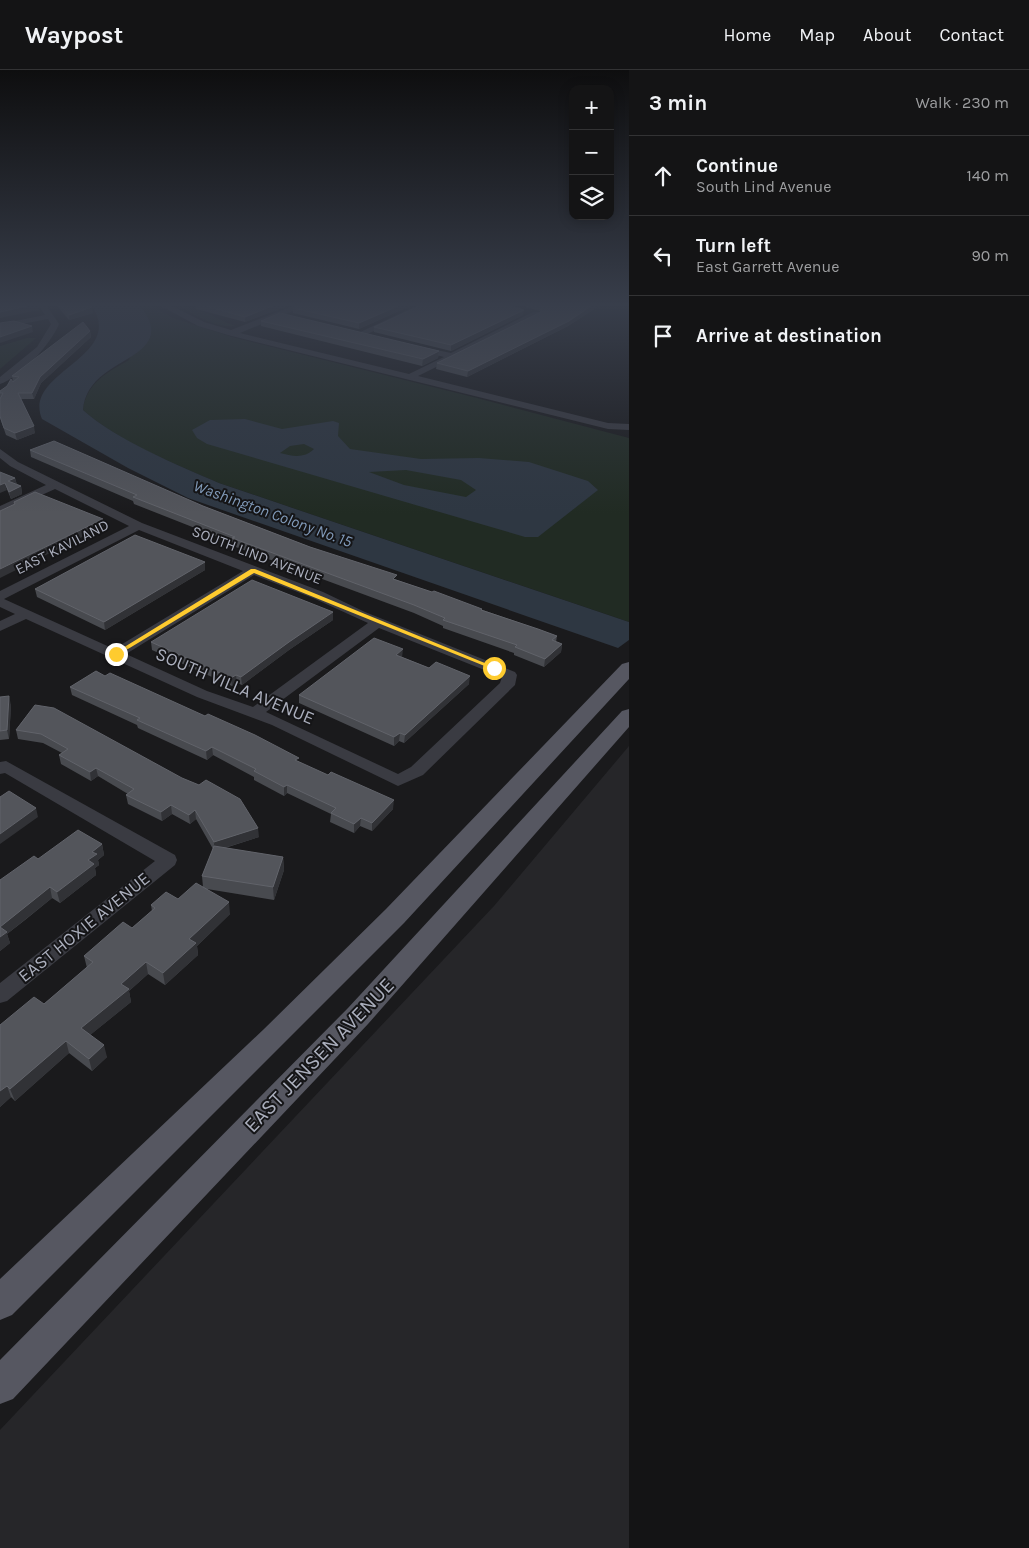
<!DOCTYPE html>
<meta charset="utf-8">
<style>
:root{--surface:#141415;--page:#212122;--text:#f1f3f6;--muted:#9d9ea0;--line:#333334}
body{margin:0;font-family:Karla,sans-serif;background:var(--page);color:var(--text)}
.controls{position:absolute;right:15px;top:15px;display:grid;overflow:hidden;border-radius:10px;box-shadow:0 2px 12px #0003}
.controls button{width:45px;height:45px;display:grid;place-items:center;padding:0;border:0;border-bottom:1px solid var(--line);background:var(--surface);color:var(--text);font:25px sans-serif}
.stop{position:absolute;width:15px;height:15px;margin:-11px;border:4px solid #fecb2f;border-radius:50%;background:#fff}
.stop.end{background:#fecb2f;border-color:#fff;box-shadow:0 1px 5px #0008}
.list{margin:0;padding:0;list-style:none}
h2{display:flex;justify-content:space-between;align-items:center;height:65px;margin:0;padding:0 20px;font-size:21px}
h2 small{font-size:16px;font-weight:400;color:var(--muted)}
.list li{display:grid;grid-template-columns:32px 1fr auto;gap:15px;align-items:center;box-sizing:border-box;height:80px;padding:0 20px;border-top:1px solid var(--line)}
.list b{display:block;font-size:19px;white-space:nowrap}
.list p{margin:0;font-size:16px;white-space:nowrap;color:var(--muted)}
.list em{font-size:16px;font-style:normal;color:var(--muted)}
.icon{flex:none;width:28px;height:28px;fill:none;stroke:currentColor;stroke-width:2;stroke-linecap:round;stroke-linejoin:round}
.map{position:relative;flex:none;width:629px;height:1478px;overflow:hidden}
header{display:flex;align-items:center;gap:30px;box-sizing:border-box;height:70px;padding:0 25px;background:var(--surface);border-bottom:1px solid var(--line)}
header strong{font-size:24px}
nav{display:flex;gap:28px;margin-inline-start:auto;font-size:18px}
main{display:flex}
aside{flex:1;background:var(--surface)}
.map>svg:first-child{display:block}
.built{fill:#262629}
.green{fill:#212b23}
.water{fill:#2e3742;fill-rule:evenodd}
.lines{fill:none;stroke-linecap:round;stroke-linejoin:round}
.minor{fill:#3a3b42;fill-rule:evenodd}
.major{fill:#565761;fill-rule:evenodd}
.wall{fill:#484a4f}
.shaded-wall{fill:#313236}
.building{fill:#53555b;stroke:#61636a}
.route{fill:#fecb2f}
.labels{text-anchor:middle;stroke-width:4;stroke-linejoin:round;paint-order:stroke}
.far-street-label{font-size:15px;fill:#abafbd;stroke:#151517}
.far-water-label{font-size:16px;font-style:italic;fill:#819ab9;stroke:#151517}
.street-label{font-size:18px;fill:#abafbd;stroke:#151517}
.near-street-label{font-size:21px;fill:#abafbd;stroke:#151517}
</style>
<header>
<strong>Waypost</strong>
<nav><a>Home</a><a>Map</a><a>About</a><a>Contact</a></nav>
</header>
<main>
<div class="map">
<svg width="629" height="1478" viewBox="0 0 629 1478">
<rect width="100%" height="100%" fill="#1a1a1c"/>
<!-- built -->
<path class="built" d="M629,676v802h-629v-118l494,-524z"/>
<!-- green -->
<g class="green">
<path d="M140,236h13l20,12 59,19 245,61 152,40v184l-410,-139c-44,-19 -100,-41 -136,-73 3,-27 25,-38 46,-50l17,-46z"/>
<path d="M179,236c20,0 38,14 57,20 -19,3 -41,-11 -57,-20z"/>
<path d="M27,268h9l-36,31v-23z"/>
</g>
<!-- water -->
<g class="water">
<path d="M92,236h48c32,39 -12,49 -36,68 -12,9 -20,21 -21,36 33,30 95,55 136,73l410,139v18l-11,8 -430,-150 -60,-30 -86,-49c-20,-47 84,-61 50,-113z"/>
<path d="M245,349l37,10 51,-8 6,2 -1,13 12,13 71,10 58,-1 50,4 59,19 10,9 -60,47h-13l-318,-93 -10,-6 -5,-8 18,-10zM304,374l10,5c-10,10 -22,7 -34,4l10,-7zM406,400l55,10 15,10 -10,7 -62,-12 -35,-13z"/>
</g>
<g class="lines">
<!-- minor -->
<g class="minor">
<path d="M39,236h8l12,18c-8,20 -38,53 -59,60v-7l37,-30 14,-23 -3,-5 -48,9v-4l45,-9z"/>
<path d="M161,236h11l32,16 27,8 62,-24h12l-65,27 169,41 35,-17 -31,-8v-4l38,8 82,-41h6v4l-121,60 190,47 21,1v6l-21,-1 -380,-94 -30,-9z"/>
<path d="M416,236h12l-65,30 -7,-2z"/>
<path d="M0,379l18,13 124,61 181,69 42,20 150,60 2,3 -2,10 -92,90 -25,11 -126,-61 -75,-28 -171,-78 -26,12v-10l15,-7 -15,-7v-16l129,-65 -74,-37 -55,25v-8l46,-21 -36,-19 -10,-8zM139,460l104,41 -129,78 -110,-50zM254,505l59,23 55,25 -115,84 -46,-16 -81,-37zM379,558l123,49 -2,6 -89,84 -13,7 -132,-62z"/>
<path d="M6,691l169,94 2,5 -2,5 -168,136 -7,2v-20l155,-122 -150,-88 -5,1v-12z"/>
</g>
<!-- major -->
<g class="major">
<path d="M629,592v17l-225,244 -392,392 -12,5v-41l264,-250 122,-120 236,-245z"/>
<path d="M629,639v18l-261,297 -355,375 -13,5v-44l348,-352 274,-297z"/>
</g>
</g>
<!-- wall -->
<g class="wall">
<path d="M57,236h34l2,7 -24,7z"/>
<path d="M196,236h91l-42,16 -49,-13z"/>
<path d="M410,236l-51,23 -66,-16v-5z"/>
<path d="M523,236h76l-31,20 -101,51 -31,-8 1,-6 103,-51v-1z"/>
<path d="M523,245l-72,36 -77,-19v-5z"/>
<path d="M261,251l178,30 -1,7 -16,8 -161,-40z"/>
<path d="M90,261l1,6 -50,46 -7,16h-13l14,34 -18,7 -11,-5 -6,-17v-27l13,-9 -1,-6z"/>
<path d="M30,380l173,56 194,74 160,56 -1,6 6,2 -1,8 -17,15 -30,-12v-2l-71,-25v-2l-29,-13 -181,-67v-3l-99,-39 -1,-3 -102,-44z"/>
<path d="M0,402l15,6 2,7 4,1 1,8 -11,5z"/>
<path d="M205,492v8l-100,60 -68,-33 -2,-8z"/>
<path d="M333,550l-44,30 -47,35 -5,-2 -5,3 -80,-36 -1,-8z"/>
<path d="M402,587l67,27 -65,59 -5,-2 -5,5 -95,-43v-8z"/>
<path d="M105,606l194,86 94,47 -21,22 -12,-5 -6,7 -24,-11 1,-8 -44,-21 -3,3 -30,-16v-3l-41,-22 -6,5 -69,-32 -1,-3 -65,-30 -2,-8z"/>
<path d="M0,627l11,8 -2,34 -9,1z"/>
<path d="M35,635l224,132 -34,11 58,9 1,13 -10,30 -67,-11 23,25 -33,32 1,9 -33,30 -17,-11 -19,17 2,11 -41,33 17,22 -15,14 -23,-18 -54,48 -4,-4 -11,10v-82l44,-21 43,-36 -3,-12 48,-28 20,-17 -1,-6 27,-6 25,-12 -1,-11 11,-27 -17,-30 -6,5 -18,-10 -10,7 -34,-17 -2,-9 2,-1 -30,-18 -7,5 -30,-17 -2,-9 3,-2 -19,-10 -25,-4 -2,-9z"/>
<path d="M102,774l2,11 -6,5 1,5 -4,3 1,7 -36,28 -8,-5 -27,22 -18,14 3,9 -10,8v-71l38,-21z"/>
</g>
<!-- shaded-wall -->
<g class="shaded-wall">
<path d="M27,236h12v4l-39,8v-6z"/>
<path d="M272,236h15l-42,16v-5z"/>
<path d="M398,236h12l-51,23v-6z"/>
<path d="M591,236h8l-31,20 -101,51 1,-6z"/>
<path d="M92,237l1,6 -24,7v-5z"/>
<path d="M524,240l-1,5 -72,36v-6z"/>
<path d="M32,256l1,6 -33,11v-6z"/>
<path d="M90,261l1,6 -50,46 -7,16 -2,-6 8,-16z"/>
<path d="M439,281l-1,7 -16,8 1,-7z"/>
<path d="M34,356l1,7 -18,7 -2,-7z"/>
<path d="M15,408l2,7 -9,-4z"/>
<path d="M5,413l2,7 -7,3v-8z"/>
<path d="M21,416l1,8 -11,5 -2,-7z"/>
<path d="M103,449l1,7 -104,52v-9z"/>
<path d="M205,492v8l-100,60 -1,-8z"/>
<path d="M333,542v8l-44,30 -47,35 -1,-8 48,-35z"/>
<path d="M562,574l-1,8 -17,15 1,-8z"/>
<path d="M403,579l-1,9 -6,-3z"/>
<path d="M236,605l1,8 -5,3 -1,-8z"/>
<path d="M470,606l-1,8 -65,59 1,-8z"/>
<path d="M9,626l2,9 -2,34 -2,-9z"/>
<path d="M400,663l-1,8 -5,5v-9z"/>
<path d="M212,677l1,8 -6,5 -1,-9z"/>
<path d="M96,698l2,8 -7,5 -1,-9z"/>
<path d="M287,715v8l-3,3v-9z"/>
<path d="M394,730l-1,9 -21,22v-8z"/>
<path d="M171,735l1,9 -10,7 -1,-9z"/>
<path d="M36,738l2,9 -38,27v-10z"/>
<path d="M195,740l1,9 -6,5 -1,-9z"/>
<path d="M361,748l-1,8 -6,7v-9z"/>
<path d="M258,758l1,9 -45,14v-9z"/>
<path d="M102,774l2,11 -6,5 1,5 -4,3 1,7 -36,28 -3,-11 31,-32 4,-8z"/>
<path d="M283,787l1,13 -10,30 -1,-13z"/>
<path d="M50,817l2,11 -45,36 3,9 -10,8v-24z"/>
<path d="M229,832l1,12 -33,32 1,9 -33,30 -2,-12 26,-34z"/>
<path d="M146,892l2,12 -19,17 2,11 -47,38 -3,-12 40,-44z"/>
<path d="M66,971l3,12 -54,48 -5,-12z"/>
<path d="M104,975l3,12 -15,14 -3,-12z"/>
<path d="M7,1016l4,11 -11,10v-16z"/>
</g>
<!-- building -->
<g class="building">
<path d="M0,236h27l-27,6z"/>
<path d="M61,236h30l1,1 -23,8z"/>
<path d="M206,236h66l-27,11z"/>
<path d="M296,236h102l-39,17 -66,-15z"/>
<path d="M419,236h92l13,4 -73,35 -77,-18z"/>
<path d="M541,236h50l-22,15 -101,50 -31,-8 104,-51z"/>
<path d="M280,243l159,38 -16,8 -162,-38z"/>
<path d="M14,251l18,5 -32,11v-14z"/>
<path d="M83,252l7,9 -50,46 -8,16h-14l16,33 -19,7 -11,-5 -4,-12v-17l3,-6h-3v-2l7,-5 4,-7 2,3 6,-5 -7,-1z"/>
<path d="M54,371l149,65 107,41 87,28 -4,4 39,13 2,-1 48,18 -1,1 57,19 19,7 -5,4 10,4 -17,15 -30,-12 2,-2 -74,-25 2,-2 -31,-13 -182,-67 3,-1 -102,-40 4,-2 -107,-45z"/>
<path d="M0,402l15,6 -7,3 13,5 -12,6 -4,-9 -5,2z"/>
<path d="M35,422l68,27 -103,50v-58l15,-7 -1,-2z"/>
<path d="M135,465l70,27 -101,60 -69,-33z"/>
<path d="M252,510l81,32 -44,30 -48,35 -5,-2 -5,3 -80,-36z"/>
<path d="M374,568l29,11 -7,6 33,13 7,-6 34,14 -65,59 -5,-2 -6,4 -95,-42z"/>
<path d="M96,601l9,5 5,-3 95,43 3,-2 47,21 44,23 -4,2 33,15 3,-3 63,28 -22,23 -11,-5 -7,6 -23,-11 5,-5 -49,-23 -3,2 -30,-16 2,-2 -44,-22 -6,4 -69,-31 3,-2 -70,-31z"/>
<path d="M9,626l-2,34 -7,1v-34z"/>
<path d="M35,635l19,3 128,70 17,7 7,-5 34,19 18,29 -44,14 -19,-32 -6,5 -18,-10 -10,7 -35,-17 8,-6 -38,-21 -6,4 -31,-17 9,-6 -27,-15 -25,-4z"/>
<path d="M9,721l27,17 -36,26v-37z"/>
<path d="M78,760l24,14 -10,8 5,2 -9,6 6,4 -37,28 -7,-5 -50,40v-47l34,-24 4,3z"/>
<path d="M214,776l69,11 -10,30 -71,-11z"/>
<path d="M196,813l33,19 -40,37 7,4 -33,30 -17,-11 -25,22 8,5 -48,39 23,17 -15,14 -23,-18 -56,48 -3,-3 -7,5v-66l34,-28 10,7 49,-42 -9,-6 39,-34 9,6 23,-20 -4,-3 15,-13 12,7z"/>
<path d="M0,857l7,5 -7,5z"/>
</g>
<!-- sky -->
<linearGradient id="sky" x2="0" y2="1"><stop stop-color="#0e0e0f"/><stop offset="0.53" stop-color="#383e4b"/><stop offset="1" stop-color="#383e4b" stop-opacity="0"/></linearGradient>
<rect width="629" height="443" fill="url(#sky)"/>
<!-- route -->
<path class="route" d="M251,499h4l242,99 -5,1 -238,-96 -136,82 -5,-1z"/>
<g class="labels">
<!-- far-street labels -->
<g class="far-street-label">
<text transform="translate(62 477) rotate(-27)" y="5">EAST KAVILAND</text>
<text transform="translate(257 485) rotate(21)" y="5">SOUTH LIND AVENUE</text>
</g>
<!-- far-water labels -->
<g class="far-water-label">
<text transform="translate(273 443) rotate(20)" y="6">Washington Colony No. 15</text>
</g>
<!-- street labels -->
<g class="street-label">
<text transform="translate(235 616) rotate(23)" y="6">SOUTH VILLA AVENUE</text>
<text transform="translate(84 857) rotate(-39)" y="6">EAST HOXIE AVENUE</text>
</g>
<!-- near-street labels -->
<g class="near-street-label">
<text transform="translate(319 985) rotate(-46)" y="7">EAST JENSEN AVENUE</text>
</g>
</g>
</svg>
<div class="controls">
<button>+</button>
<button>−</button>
<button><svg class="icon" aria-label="layers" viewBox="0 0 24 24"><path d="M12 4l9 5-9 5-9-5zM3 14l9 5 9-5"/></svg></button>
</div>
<div class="stop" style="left:494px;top:598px"></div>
<div class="stop end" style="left:116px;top:584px"></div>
</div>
<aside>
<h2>3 min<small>Walk · 230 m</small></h2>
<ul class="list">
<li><svg class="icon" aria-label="ahead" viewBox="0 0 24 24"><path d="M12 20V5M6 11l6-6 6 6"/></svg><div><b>Continue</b><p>South Lind Avenue</p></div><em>140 m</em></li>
<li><svg class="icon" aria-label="left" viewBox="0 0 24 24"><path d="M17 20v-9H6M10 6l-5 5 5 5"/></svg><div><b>Turn left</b><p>East Garrett Avenue</p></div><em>90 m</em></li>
<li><svg class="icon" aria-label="arrive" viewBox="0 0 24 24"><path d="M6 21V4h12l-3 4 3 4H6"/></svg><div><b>Arrive at destination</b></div></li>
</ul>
</aside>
</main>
